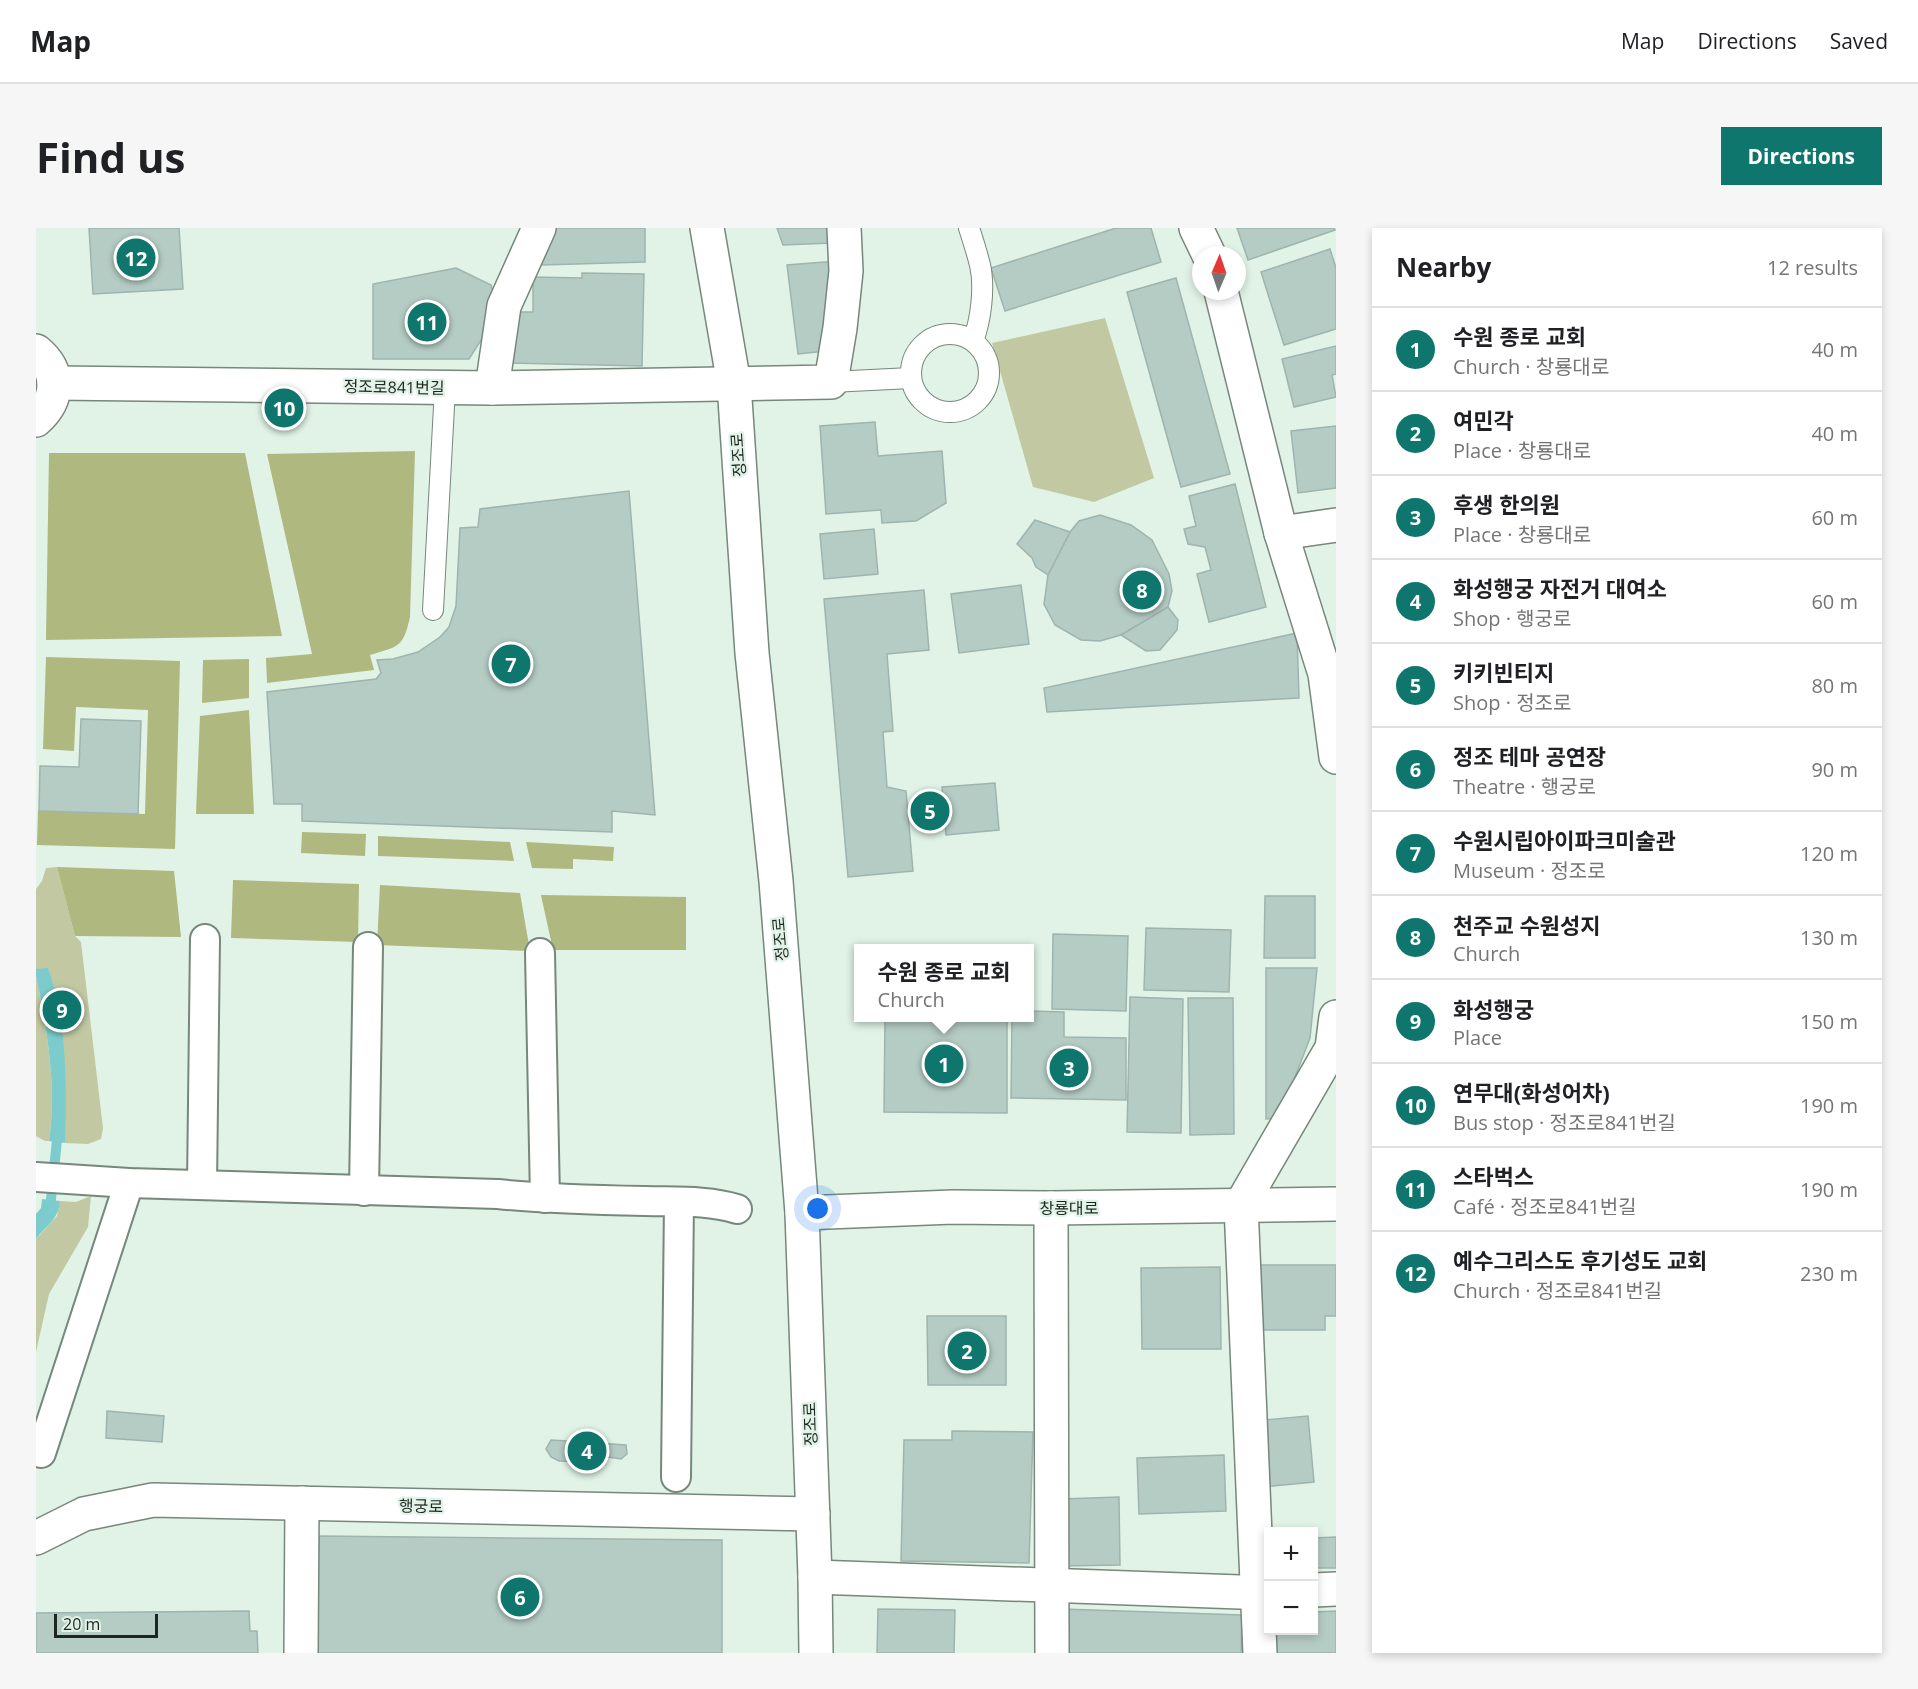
<!DOCTYPE html>
<meta charset="utf-8">
<style>
:root{--surface:#fff;--page:#f6f6f6;--text:#202124;--muted:#757577;--line:#e0e0e0;--accent:#0f766e}
body{margin:0;font-family:"Open Sans","Noto Sans KR",sans-serif;background:var(--page);color:var(--text)}
.controls{position:absolute;right:18px;bottom:18px;display:grid;overflow:hidden;border-radius:0px;box-shadow:0 3px 9px #0003}
.controls button{width:54px;height:54px;display:grid;place-items:center;padding:0;border:0;border-bottom:2px solid var(--line);background:var(--surface);color:var(--text);font:30px sans-serif}
.compass{position:absolute;left:1156px;top:18px;width:54px;height:54px;border-radius:50%;background:var(--surface);box-shadow:0 3px 9px #0003;rotate:2deg}
.scale{position:absolute;left:18px;bottom:15px;width:104px;box-sizing:border-box;padding-left:6px;border:3px solid #1f2621;border-top:0;font-size:16px;line-height:21px;white-space:nowrap;color:#1f2621;-webkit-text-stroke:4px #e0f3e6;paint-order:stroke}
.you{position:absolute;left:782px;top:981px;width:21px;height:21px;margin:-15px;border:4px solid #fff;border-radius:50%;background:#1a73e8;box-shadow:0 0 0 9px #1a73e833}
.badge{display:grid;place-items:center;width:39px;height:39px;border-radius:50%;background:var(--accent);color:#fff;font-size:20px;font-weight:700}
.pin{position:absolute;translate:-50% -50%;border:3px solid #fff;box-shadow:0 2px 6px #0006}
.popup{position:absolute;left:818px;top:716px;width:180px;height:78px;box-sizing:border-box;display:grid;place-content:center;border-radius:0px;background:var(--surface);filter:drop-shadow(0 2px 4px #0005);font-size:20px;white-space:nowrap;color:var(--muted)}
.popup b{font-size:22px;color:var(--text)}
.popup::after{content:'';position:absolute;left:50%;top:100%;margin-left:-12px;border:12px solid transparent;border-top-color:var(--surface)}
.list{margin:0;padding:0;list-style:none}
h2{display:flex;justify-content:space-between;align-items:center;height:78px;margin:0;padding:0 24px;font-size:26px}
h2 small{font-size:20px;font-weight:400;color:var(--muted)}
.list li{display:grid;grid-template-columns:39px 1fr auto;gap:18px;align-items:center;box-sizing:border-box;height:84px;padding:0 24px;border-top:2px solid var(--line)}
.list b{display:block;font-size:22px;white-space:nowrap}
.list p{margin:0;font-size:20px;white-space:nowrap;color:var(--muted)}
.list em{font-size:20px;font-style:normal;color:var(--muted)}
.map{position:relative;flex:none;width:1300px;height:1425px;overflow:hidden;border-radius:0px}
header{display:flex;align-items:center;gap:36px;box-sizing:border-box;height:84px;padding:0 30px;background:var(--surface);border-bottom:2px solid var(--line)}
header strong{font-size:28px}
nav{display:flex;gap:33px;margin-inline-start:auto;font-size:21px}
.intro{display:flex;align-items:center;justify-content:space-between;box-sizing:border-box;height:144px;padding:0 36px}
h1{margin:0;font-size:42px}
.button{padding:15px 27px;border-radius:0px;background:var(--accent);color:#fff;font-size:21px;font-weight:700}
main{display:flex;gap:36px;padding:0 36px}
aside{flex:1;background:var(--surface);border-radius:0px;box-shadow:0 3px 9px #0003}
.map>svg:first-child{display:block}
.green{fill:#c2c9a2}
.forest{fill:#afb87e}
.water{fill:#7dcccd}
.lines{fill:none;stroke-linecap:round;stroke-linejoin:round}
.stream{stroke:#7dcccd;stroke-width:10}
.building{fill:#b5ccc5;stroke:#9eb4ae;stroke-width:1.5}
.service-casing{stroke:#76877b;stroke-width:22}
.pedestrian-casing{stroke:#76877b;stroke-width:32}
.minor-casing{stroke:#76877b;stroke-width:36}
.tertiary-casing{stroke:#76877b;stroke-width:36}
.service{stroke:#fff;stroke-width:20}
.pedestrian{stroke:#fff;stroke-width:28}
.minor{stroke:#fff;stroke-width:33}
.tertiary{stroke:#fff;stroke-width:33}
.labels{text-anchor:middle;stroke-width:4.5;stroke-linejoin:round;paint-order:stroke}
.street-label{font-size:16px;fill:#1f2621;stroke:#e0f3e6}
</style>
<header>
<strong>Map</strong>
<nav><a>Map</a><a>Directions</a><a>Saved</a></nav>
</header>
<div class="intro"><h1>Find us</h1><a class="button">Directions</a></div>
<main>
<div class="map">
<svg width="1300" height="1425" viewBox="0 0 1300 1425">
<rect width="100%" height="100%" fill="#e0f3e6"/>
<!-- green -->
<g class="green">
<path d="M1069,90l49,160 -60,24 -61,-15 -41,-144z"/>
<path d="M21,639l18,69 6,6 22,186 -2,11 -13,5 -23,-1v-37l-23,-137h-6v-80l6,-8 4,-13z"/>
<path d="M0,748c11,53 21,111 13,165h-4l-9,-5z"/>
<path d="M55,968l-3,31 -39,67 -13,58v-113l21,-23 3,-15 16,1z"/>
</g>
<!-- forest -->
<g class="forest">
<path d="M379,223l-5,166c-7,31 -11,29 -40,38l4,15 -107,13 -1,-25 46,-4 -45,-200z"/>
<path d="M13,225h196l37,183 -236,4z"/>
<path d="M10,429l134,4 -5,188 -138,-4 1,-34 107,3 3,-104 -72,-3 -2,44 -31,-2z"/>
<path d="M213,431v39l-47,5 1,-43z"/>
<path d="M213,482l5,104h-58l4,-98z"/>
<path d="M266,604l64,2 -1,22 -64,-3z"/>
<path d="M342,608l132,6 4,19 -136,-5z"/>
<path d="M490,614l88,5 -1,14 -40,-2v10l-41,-1z"/>
<path d="M21,639l117,4 7,66 -106,-1z"/>
<path d="M197,652l126,4 -1,58 -127,-4z"/>
<path d="M344,657l140,8 10,58 -153,-6z"/>
<path d="M505,667l145,2v53h-133z"/>
</g>
<!-- water -->
<g class="water">
<path d="M12,740c19,53 19,119 17,175l-16,-2c8,-54 -2,-112 -13,-165v-7z"/>
<path d="M6,971l18,2c-1,18 -14,25 -24,38v-25l5,-6z"/>
</g>
<g class="lines">
<!-- stream -->
<path class="stream" d="M0,998l11,-11 4,-16 7,-69"/>
</g>
<!-- building -->
<g class="building">
<path d="M53,0h90l4,61 -90,5z"/>
<path d="M509,0h100v34l-103,3v-29z"/>
<path d="M741,0h54v15l-48,2z"/>
<path d="M1080,0h35l10,34 -156,49 -14,-43z"/>
<path d="M1201,0h97l1,2 -87,30z"/>
<path d="M1294,21l6,19v61l-52,16 -23,-73z"/>
<path d="M801,33l-11,90 -28,3 -11,-89z"/>
<path d="M420,40l35,17 8,27 -30,47h-96v-75z"/>
<path d="M546,45l62,1 -2,92 -132,-3 1,-51h22v-35l49,1z"/>
<path d="M1140,50l54,196 -49,13 -54,-195z"/>
<path d="M1300,118v28l-4,1 4,22 -42,10 -12,-48z"/>
<path d="M839,194l3,34 64,-5 4,52 -30,18 -34,2 -1,-13 -55,4 -6,-88z"/>
<path d="M1300,198v62l-38,5 -7,-62z"/>
<path d="M1199,256l31,123 -57,15 -12,-48 14,-4 -6,-23 -17,-3 -4,-15 12,-3 -7,-30z"/>
<path d="M593,263l26,324 -43,-4v21l-310,-11v-17h-28l-7,-112 109,-13 5,-6 -4,-13 16,-1 25,-7 22,-15 9,-10 7,-21 4,-78 18,-1 2,-18z"/>
<path d="M1064,287l31,10 21,15 17,34 3,17 -4,16 -47,28 -21,6 -19,-1 -26,-15 -11,-21 4,-29 22,-43 9,-11z"/>
<path d="M999,292l35,12 -22,43 -12,-8 -4,-9 -15,-14z"/>
<path d="M838,301l4,45 -54,5 -4,-45z"/>
<path d="M985,357l8,59 -70,9 -8,-59z"/>
<path d="M888,362l5,60 -42,4 6,77 -10,1 4,55 19,4 7,80 -65,6 -24,-278z"/>
<path d="M1132,379l10,13 -1,10 -17,20 -14,1 -25,-16z"/>
<path d="M1261,405l2,65 -252,14 -3,-24z"/>
<path d="M45,491l60,2 -3,93 -99,-3 1,-45 39,1z"/>
<path d="M959,555l4,47 -53,5 -4,-48z"/>
<path d="M1229,668h50v62h-51z"/>
<path d="M1110,700l85,2 -2,62 -85,-2z"/>
<path d="M1017,706l75,2 -2,75 -74,-2z"/>
<path d="M1230,740h51l-7,70 -31,80 -13,1z"/>
<path d="M1094,769l53,2 -2,134 -54,-1z"/>
<path d="M1152,770h45l1,136 -44,1z"/>
<path d="M994,783l34,1v25l62,1v62l-115,-2 1,-80h18z"/>
<path d="M849,790h122v95l-123,-1z"/>
<path d="M1217,1037h83v51h-11v14h-72z"/>
<path d="M1184,1039l1,82h-79l-1,-81z"/>
<path d="M891,1088h79v69h-78z"/>
<path d="M71,1183l57,5 -2,26 -56,-4z"/>
<path d="M1272,1188l6,66 -53,5 -7,-66z"/>
<path d="M916,1203l81,1 -4,131 -128,-2 3,-121h48z"/>
<path d="M515,1212l75,5 1,9 -6,5 -19,-3 -4,6 -39,-1 -8,-4 -5,-8z"/>
<path d="M1188,1227l2,56 -87,3 -2,-56z"/>
<path d="M1083,1269l1,68 -57,1 -2,-67z"/>
<path d="M283,1308l403,4v113h-406z"/>
<path d="M1300,1309v31h-22v-30z"/>
<path d="M842,1381l77,1 -1,43h-77z"/>
<path d="M1026,1381l180,6 -1,38h-180z"/>
<path d="M213,1383l1,20h7l1,22h-222v-40z"/>
<path d="M1300,1383v42h-67l-1,-23h46v-18z"/>
</g>
<g class="lines">
<!-- service casing -->
<g class="service-casing">
<g id="service">
<path d="M933,0c4,12 8,25 11,37 5,22 1,55 -7,76"/>
<circle cx="914" cy="145" r="39"/>
<path d="M795,154l80,-4"/>
<path d="M397,382l12,-222"/>
</g>
</g>
<!-- pedestrian casing -->
<g class="pedestrian-casing">
<g id="pedestrian">
<path d="M504,725l5,245"/>
<path d="M0,949l93,6 369,11c49,5 98,6 147,7 30,1 63,-1 92,8"/>
<path d="M166,957l3,-246"/>
<path d="M328,963l4,-244"/>
<path d="M5,1225l88,-270"/>
<path d="M640,1249l3,-275"/>
</g>
</g>
<!-- minor casing -->
<g class="minor-casing">
<g id="minor">
<path d="M1160,0l13,27"/>
<path d="M1185,63l60,242 44,141 11,83"/>
<path d="M0,123c25,20 23,49 0,69"/>
<path d="M18,155l438,5 339,-6 9,-54 6,-57 -2,-43"/>
<path d="M456,160l12,-82 35,-78"/>
<path d="M1245,305l55,-8"/>
<path d="M1015,980l1,445"/>
<path d="M0,1310l48,-24 69,-14 660,14"/>
<path d="M779,1349l453,16"/>
<path d="M1278,1362l22,-1"/>
<path d="M265,1425l1,-150"/>
<path d="M1224,1425l-19,-448 91,-157 4,-31"/>
</g>
</g>
<!-- tertiary casing -->
<g class="tertiary-casing">
<g id="tertiary">
<path d="M671,0l27,156 18,269 24,228 26,332 13,364 1,76"/>
<path d="M766,985l151,-6 98,1 285,-4"/>
</g>
</g>
<!-- service -->
<use href="#service" class="service"/>
<!-- pedestrian -->
<use href="#pedestrian" class="pedestrian"/>
<!-- minor -->
<use href="#minor" class="minor"/>
<!-- tertiary -->
<use href="#tertiary" class="tertiary"/>
</g>
<g class="labels">
<!-- street labels -->
<g class="street-label">
<text transform="translate(358 159) rotate(1)" y="6">정조로841번길</text>
<text transform="translate(702 227) rotate(-94)" y="6">정조로</text>
<text transform="translate(744 711) rotate(-95)" y="6">정조로</text>
<text x="1033" y="986">창룡대로</text>
<text transform="translate(774 1196) rotate(-92)" y="6">정조로</text>
<text transform="translate(385 1278) rotate(1)" y="6">행궁로</text>
</g>
</g>
</svg>
<div class="controls">
<button>+</button>
<button>−</button>
</div>
<svg class="compass" viewBox="-18 -18 36 36"><path d="M0-13l5 13h-10z" fill="#e53935"/><path d="M0 13l5-13h-10z" fill="#757577"/></svg>
<div class="scale">20 m</div>
<div class="you"></div>
<div class="pin badge" style="left:908px;top:836px">1</div>
<div class="popup"><b>수원 종로 교회</b>Church</div>
<div class="pin badge" style="left:931px;top:1123px">2</div>
<div class="pin badge" style="left:1033px;top:840px">3</div>
<div class="pin badge" style="left:551px;top:1223px">4</div>
<div class="pin badge" style="left:894px;top:583px">5</div>
<div class="pin badge" style="left:484px;top:1369px">6</div>
<div class="pin badge" style="left:475px;top:436px">7</div>
<div class="pin badge" style="left:1106px;top:362px">8</div>
<div class="pin badge" style="left:26px;top:782px">9</div>
<div class="pin badge" style="left:248px;top:180px">10</div>
<div class="pin badge" style="left:391px;top:94px">11</div>
<div class="pin badge" style="left:100px;top:30px">12</div>
</div>
<aside>
<h2>Nearby<small>12 results</small></h2>
<ul class="list">
<li><span class="badge">1</span><div><b>수원 종로 교회</b><p>Church · 창룡대로</p></div><em>40 m</em></li>
<li><span class="badge">2</span><div><b>여민각</b><p>Place · 창룡대로</p></div><em>40 m</em></li>
<li><span class="badge">3</span><div><b>후생 한의원</b><p>Place · 창룡대로</p></div><em>60 m</em></li>
<li><span class="badge">4</span><div><b>화성행궁 자전거 대여소</b><p>Shop · 행궁로</p></div><em>60 m</em></li>
<li><span class="badge">5</span><div><b>키키빈티지</b><p>Shop · 정조로</p></div><em>80 m</em></li>
<li><span class="badge">6</span><div><b>정조 테마 공연장</b><p>Theatre · 행궁로</p></div><em>90 m</em></li>
<li><span class="badge">7</span><div><b>수원시립아이파크미술관</b><p>Museum · 정조로</p></div><em>120 m</em></li>
<li><span class="badge">8</span><div><b>천주교 수원성지</b><p>Church</p></div><em>130 m</em></li>
<li><span class="badge">9</span><div><b>화성행궁</b><p>Place</p></div><em>150 m</em></li>
<li><span class="badge">10</span><div><b>연무대(화성어차)</b><p>Bus stop · 정조로841번길</p></div><em>190 m</em></li>
<li><span class="badge">11</span><div><b>스타벅스</b><p>Café · 정조로841번길</p></div><em>190 m</em></li>
<li><span class="badge">12</span><div><b>예수그리스도 후기성도 교회</b><p>Church · 정조로841번길</p></div><em>230 m</em></li>
</ul>
</aside>
</main>
